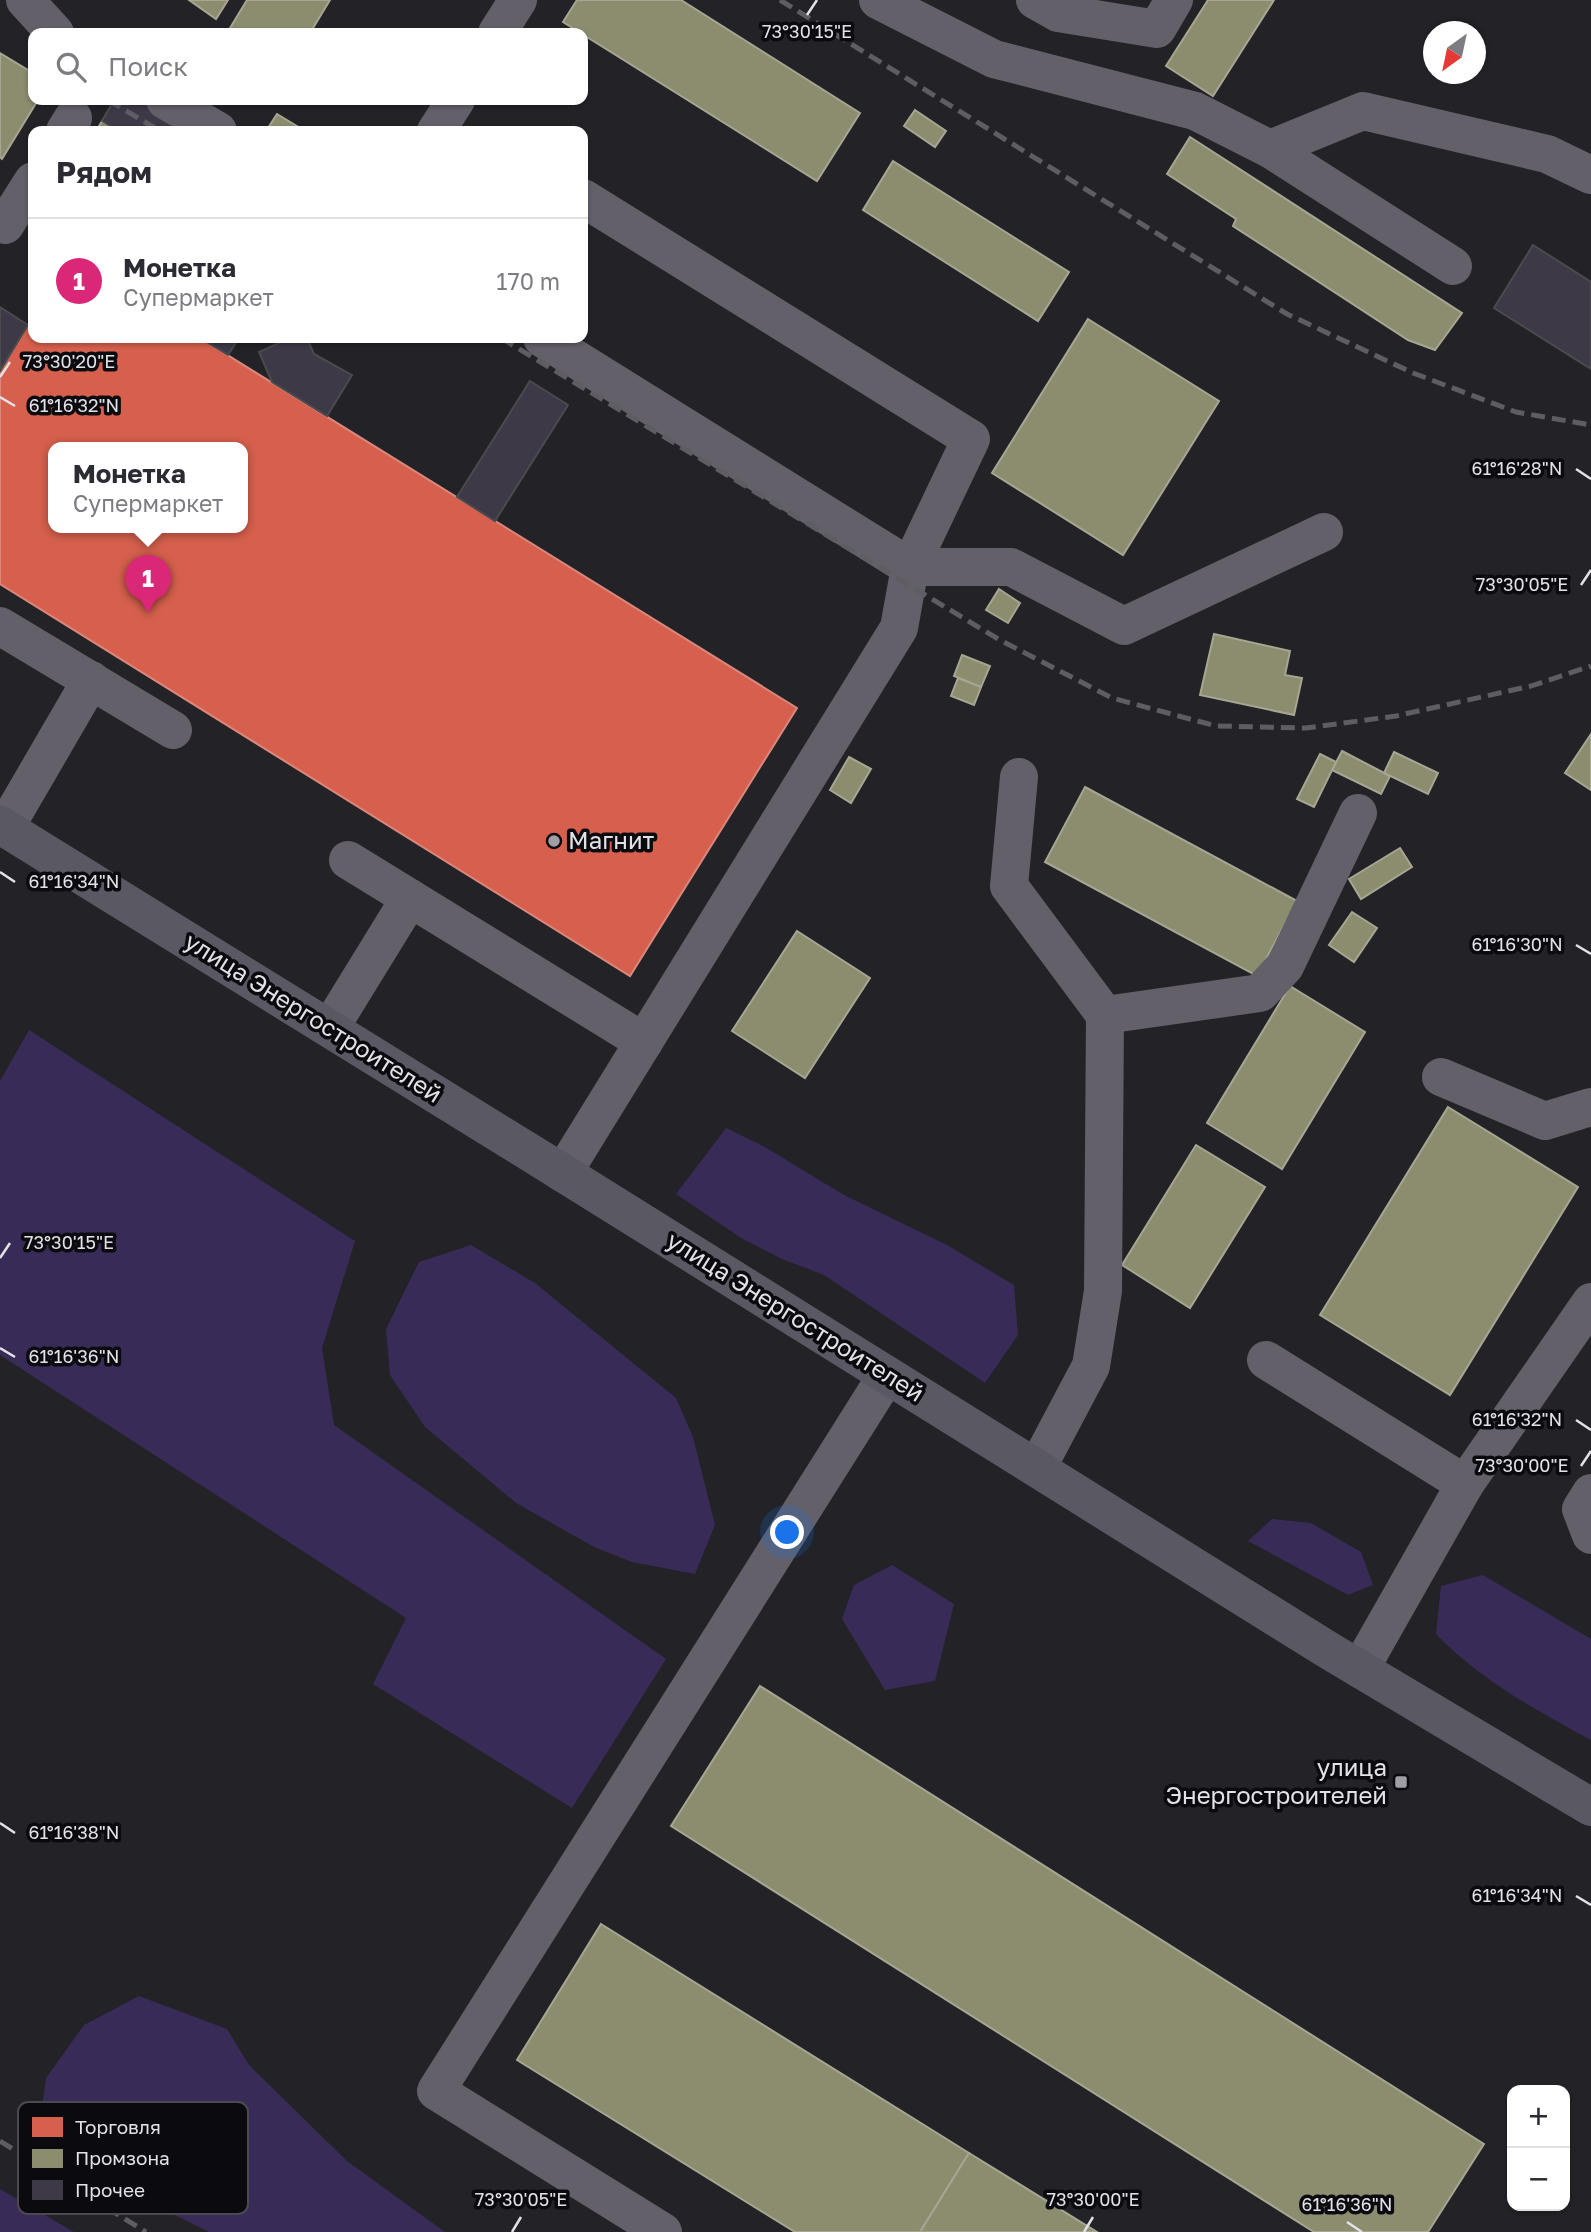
<!DOCTYPE html>
<html lang="ru">
<meta charset="utf-8">
<style>
:root{--surface:#fff;--page:#f2f2f3;--text:#2b2b33;--muted:#7c7c81;--line:#e1e1e2;--accent:#db2777}
body{margin:0;font-family:"Golos Text",sans-serif;background:var(--page);color:var(--text)}
.controls{position:absolute;right:21px;bottom:21px;display:grid;overflow:hidden;border-radius:14px;box-shadow:0 2px 5px #0004}
.controls button{width:63px;height:63px;display:grid;place-items:center;padding:0;border:0;border-bottom:2px solid var(--line);background:var(--surface);color:var(--text);font:35px sans-serif}
.compass{position:absolute;left:1423px;top:21px;width:63px;height:63px;border-radius:50%;background:var(--surface);box-shadow:0 2px 5px #0004;rotate:213deg}
.you{position:absolute;left:788px;top:1533px;width:24px;height:24px;margin:-18px;border:5px solid #fff;border-radius:50%;background:#1a73e8;box-shadow:0 0 0 10px #1a73e833}
.badge{display:grid;place-items:center;width:46px;height:46px;border-radius:50%;background:var(--accent);color:#fff;font-size:23px;font-weight:700}
.pin{position:absolute;translate:-50% -58px;filter:drop-shadow(0 2px 4px #0008)}
.pin::after{content:'';position:absolute;top:37px;width:24px;height:21px;background:inherit;clip-path:polygon(0 0,100% 0,50% 100%)}
.popup{position:absolute;left:48px;top:442px;width:200px;height:91px;box-sizing:border-box;display:grid;place-content:center;border-radius:14px;background:var(--surface);filter:drop-shadow(0 2px 5px #0005);font-size:23px;white-space:nowrap;color:var(--muted)}
.popup b{font-size:26px;color:var(--text)}
.popup::after{content:'';position:absolute;left:50%;top:100%;margin-left:-14px;border:14px solid transparent;border-top-color:var(--surface)}
.list{margin:0;padding:0;list-style:none}
h2{display:flex;justify-content:space-between;align-items:center;height:91px;margin:0;padding:0 28px;font-size:30px}
h2 small{font-size:23px;font-weight:400;color:var(--muted)}
.list li{display:grid;grid-template-columns:46px 1fr auto;gap:21px;align-items:center;box-sizing:border-box;height:126px;padding:0 28px;border-top:2px solid var(--line)}
.list b{display:block;font-size:26px;white-space:nowrap}
.list p{margin:0;font-size:23px;white-space:nowrap;color:var(--muted)}
.list em{font-size:23px;font-style:normal;color:var(--muted)}
.icon{flex:none;width:38px;height:38px;fill:none;stroke:currentColor;stroke-width:2;stroke-linecap:round;stroke-linejoin:round}
.map{position:relative;flex:none;width:1591px;height:2232px;overflow:hidden}
.search{position:absolute;background:var(--surface);box-shadow:0 2px 5px #0004;left:28px;top:28px;width:560px;height:77px;display:flex;align-items:center;gap:18px;box-sizing:border-box;padding:0 24px;border-radius:14px;color:var(--muted);font-size:26px}
.panel{position:absolute;background:var(--surface);box-shadow:0 2px 5px #0004;left:28px;top:126px;width:560px;height:217px;border-radius:14px}
.map>svg:first-child{display:block}
.green{fill:#392b57}
.shops{fill:#d6604d;stroke:#da877c;stroke-width:2;fill-rule:evenodd}
.industry{fill:#8c8c6e;stroke:#a6a693;stroke-width:2}
.building{fill:#3d3947;stroke:#4b4a4f;stroke-width:2}
.lines{fill:none;stroke-linecap:round;stroke-linejoin:round}
.minor{stroke:#63606a;stroke-width:38}
.major{stroke:#5a5862;stroke-width:38}
.rail{stroke:#5e5d63;stroke-width:5;stroke-dasharray:14 7;stroke-linecap:butt}
.ticks{fill:none;stroke:#e2e1e8;stroke-width:2.5}
.poi-dot{fill:#9f9ea4;stroke:#0b0a0f;stroke-width:2.5}
.labels{text-anchor:middle;stroke-width:7;stroke-linejoin:round;paint-order:stroke}
.poi-label{font-size:24px;fill:#e2e1e8;stroke:#0b0a0f;text-anchor:start}
.street-label{font-size:24px;fill:#e2e1e8;stroke:#0b0a0f}
.key{fill:#0b0a0f;stroke:#4c4a50;stroke-width:2}
.key-label{font-size:19px;fill:#e2e1e8}
.ticks-label{font-size:18px;text-anchor:middle;fill:#e2e1e8;stroke:#0b0a0f;stroke-width:7;stroke-linejoin:round;paint-order:stroke}
</style>
<div class="map">
<svg width="1591" height="2232" viewBox="0 0 1591 2232">
<rect width="100%" height="100%" fill="#232227"/>
<!-- green -->
<g class="green">
<path d="M29,1030l326,211 -33,107 12,77 332,234 -94,149 -199,-124 33,-66 -406,-263v-274z"/>
<path d="M726,1128l39,19 79,48 103,50 67,40 4,50 -33,48 -161,-108 -42,-16 -41,-21 -65,-44z"/>
<path d="M471,1245l64,38 141,115 17,39 22,88 -20,49 -63,-12 -38,-15 -78,-44 -91,-76 -35,-52 -4,-46 33,-67z"/>
<path d="M1272,1519l39,4 50,29 12,33 -25,10 -100,-54z"/>
<path d="M892,1565l62,39 -19,77 -50,9 -43,-71 12,-34z"/>
<path d="M1483,1575l108,64v101c-55,-30 -111,-60 -155,-106l5,-48z"/>
<path d="M139,1996l88,33 22,36 98,96 98,71h-236l-56,-28 -78,-55 -34,-33 5,-38 38,-53z"/>
<path d="M0,2189l74,43h-74z"/>
</g>
<!-- shops -->
<path class="shops" d="M33,317v21h167l597,370 -167,268 -630,-392v-213zM54,447h188v80h-188z"/>
<!-- industry -->
<g class="industry">
<path d="M189,0h39l-12,19z"/>
<path d="M247,0h83l-20,33h-83z"/>
<path d="M577,0h104l179,113 -43,68 -254,-159z"/>
<path d="M1208,0h66l-61,96 -47,-30z"/>
<path d="M0,53l33,20v27h5l-36,59 -2,-2z"/>
<path d="M915,110l31,21 -11,16 -31,-21z"/>
<path d="M277,114l28,17h-39z"/>
<path d="M102,121l17,10h-23z"/>
<path d="M1190,137l272,176 -27,37 -27,-10 -175,-114 3,-7 -69,-45z"/>
<path d="M893,161l176,111 -31,49 -175,-111z"/>
<path d="M1088,319l131,82 -96,154 -131,-82z"/>
<path d="M999,589l21,14 -12,20 -22,-13z"/>
<path d="M1214,634l76,17 -5,24 17,3 -8,37 -94,-20z"/>
<path d="M962,655l28,11 -9,21 -27,-11z"/>
<path d="M958,678l23,9 -7,18 -23,-9z"/>
<path d="M1591,734v56l-26,-17z"/>
<path d="M1342,751l48,25 -9,18 -49,-24z"/>
<path d="M1394,752l44,21 -10,21 -44,-21z"/>
<path d="M1320,754l16,8 -22,45 -17,-8z"/>
<path d="M849,757l22,12 -20,34 -21,-13z"/>
<path d="M1085,787l212,114 -40,75 -212,-114z"/>
<path d="M1400,848l12,19 -51,32 -12,-20z"/>
<path d="M1352,912l25,16 -23,34 -25,-17z"/>
<path d="M797,931l73,47 -65,100 -73,-47z"/>
<path d="M1290,986l75,46 -83,137 -75,-46z"/>
<path d="M1448,1107l130,80 -128,208 -130,-80z"/>
<path d="M1196,1145l69,42 -75,121 -68,-43z"/>
<path d="M760,1686l724,458 -56,88h-114l-643,-406z"/>
<path d="M601,1924l368,229 -49,79h-125l-278,-172z"/>
<path d="M969,2153l128,79h-177z"/>
</g>
<!-- building -->
<g class="building">
<path d="M114,100h27l54,31h-76l-17,-10z"/>
<path d="M1533,245l58,37v87l-97,-61z"/>
<path d="M0,307l28,18 -28,46z"/>
<path d="M200,338h39l-11,17z"/>
<path d="M290,338h17l7,16 38,21 -25,41 -55,-34 -13,-30z"/>
<path d="M530,381l38,24 -73,116 -38,-24z"/>
</g>
<g class="lines">
<!-- minor -->
<g class="minor">
<path d="M25,0l30,33"/>
<path d="M878,0l116,59 201,52 75,38 93,-38 184,43 44,21"/>
<path d="M1035,0l23,13 99,16 17,-29"/>
<path d="M497,33l21,-33"/>
<path d="M165,100l53,31"/>
<path d="M65,131l8,-13"/>
<path d="M436,131l20,-31"/>
<path d="M1270,149l183,117"/>
<path d="M0,222l5,3 28,-44"/>
<path d="M542,338l368,229h101l113,59 200,-94"/>
<path d="M0,626l173,104"/>
<path d="M1019,777l-10,109 96,129 -2,276 -12,75 -54,102"/>
<path d="M5,828l86,-148"/>
<path d="M348,860l296,182"/>
<path d="M1105,1015l155,-22 25,-27 73,-153"/>
<path d="M330,1028l80,-130"/>
<path d="M1441,1077l104,44 46,-14"/>
<path d="M563,1173l336,-545 11,-61 61,-128 -388,-241"/>
<path d="M1266,1360l199,124"/>
<path d="M1591,1493l-10,16 10,26"/>
<path d="M1360,1669l105,-185 126,-182"/>
<path d="M663,2232l-227,-141 451,-716"/>
</g>
<!-- major -->
<path class="major" d="M0,825l563,348 765,477 263,157"/>
<!-- rail -->
<g class="rail">
<path d="M780,0l507,314 126,59 103,39 75,13"/>
<path d="M108,100l52,31"/>
<path d="M501,338l497,301 114,59 104,28 90,2 90,-12 135,-30 60,-20"/>
<path d="M0,2141l146,91"/>
</g>
</g>
<!-- ticks -->
<path class="ticks" d="M807,15l10,-15M0,377l10,-15M0,397l15,9M1576,469l15,10M1581,585l10,-15M0,872l15,10M1576,945l15,9M0,1258l10,-15M0,1348l15,9M1576,1420l15,10M1581,1466l10,-15M0,1823l15,10M1576,1896l15,9M1347,2222l15,10M512,2232l9,-15M1084,2232l9,-15"/>
<!-- markers -->
<g class="poi-dot">
<circle cx="554" cy="841" r="7"/>
<rect x="1394" y="1775" width="14" height="14" rx="3.5"/>
</g>
<g class="labels">
<!-- poi labels -->
<g class="poi-label">
<text x="568" y="849">Магнит</text>
<text x="1387" y="1776" text-anchor="end">улица<tspan x="1387" dy="28">Энергостроителей</tspan></text>
</g>
<!-- street labels -->
<g class="street-label">
<text transform="translate(313 1018) rotate(32)" y="8">улица Энергостроителей</text>
<text transform="translate(795 1317) rotate(32)" y="8">улица Энергостроителей</text>
</g>
</g>
<!-- legend -->
<rect x="18" y="2102" width="230" height="112" rx="10" class="key"/>
<rect x="32" y="2117" width="31" height="20" fill="#d6604d"/>
<rect x="32" y="2149" width="31" height="19" fill="#8c8c6e"/>
<rect x="32" y="2180" width="31" height="20" fill="#3d3947"/>
<g class="key-label">
<text x="75" y="2134">Торговля</text>
<text x="75" y="2165">Промзона</text>
<text x="75" y="2197">Прочее</text>
</g>
<g class="ticks-label">
<text x="807" y="38">73°30'15"E</text>
<text x="69" y="368">73°30'20"E</text>
<text x="74" y="412">61°16'32"N</text>
<text x="1517" y="475">61°16'28"N</text>
<text x="1522" y="591">73°30'05"E</text>
<text x="74" y="888">61°16'34"N</text>
<text x="1517" y="951">61°16'30"N</text>
<text x="69" y="1249">73°30'15"E</text>
<text x="74" y="1363">61°16'36"N</text>
<text x="1517" y="1426">61°16'32"N</text>
<text x="1522" y="1472">73°30'00"E</text>
<text x="74" y="1839">61°16'38"N</text>
<text x="1517" y="1902">61°16'34"N</text>
<text x="521" y="2206">73°30'05"E</text>
<text x="1093" y="2206">73°30'00"E</text>
<text x="1347" y="2211">61°16'36"N</text>
</g>
</svg>
<div class="controls">
<button>+</button>
<button>−</button>
</div>
<svg class="compass" viewBox="-18 -18 36 36"><path d="M0-13l5 13h-10z" fill="#e53935"/><path d="M0 13l5-13h-10z" fill="#7c7c81"/></svg>
<div class="you"></div>
<div class="pin badge" style="left:148px;top:613px">1</div>
<div class="popup"><b>Монетка</b>Супермаркет</div>
<div class="search"><svg class="icon" aria-label="search" viewBox="0 0 24 24"><circle cx="10" cy="10" r="6"/><path d="M15 15l6 6"/></svg>Поиск</div>
<section class="panel">
<h2>Рядом<small></small></h2>
<ul class="list">
<li><span class="badge">1</span><div><b>Монетка</b><p>Супермаркет</p></div><em>170 m</em></li>
</ul>
</section>
</div>
